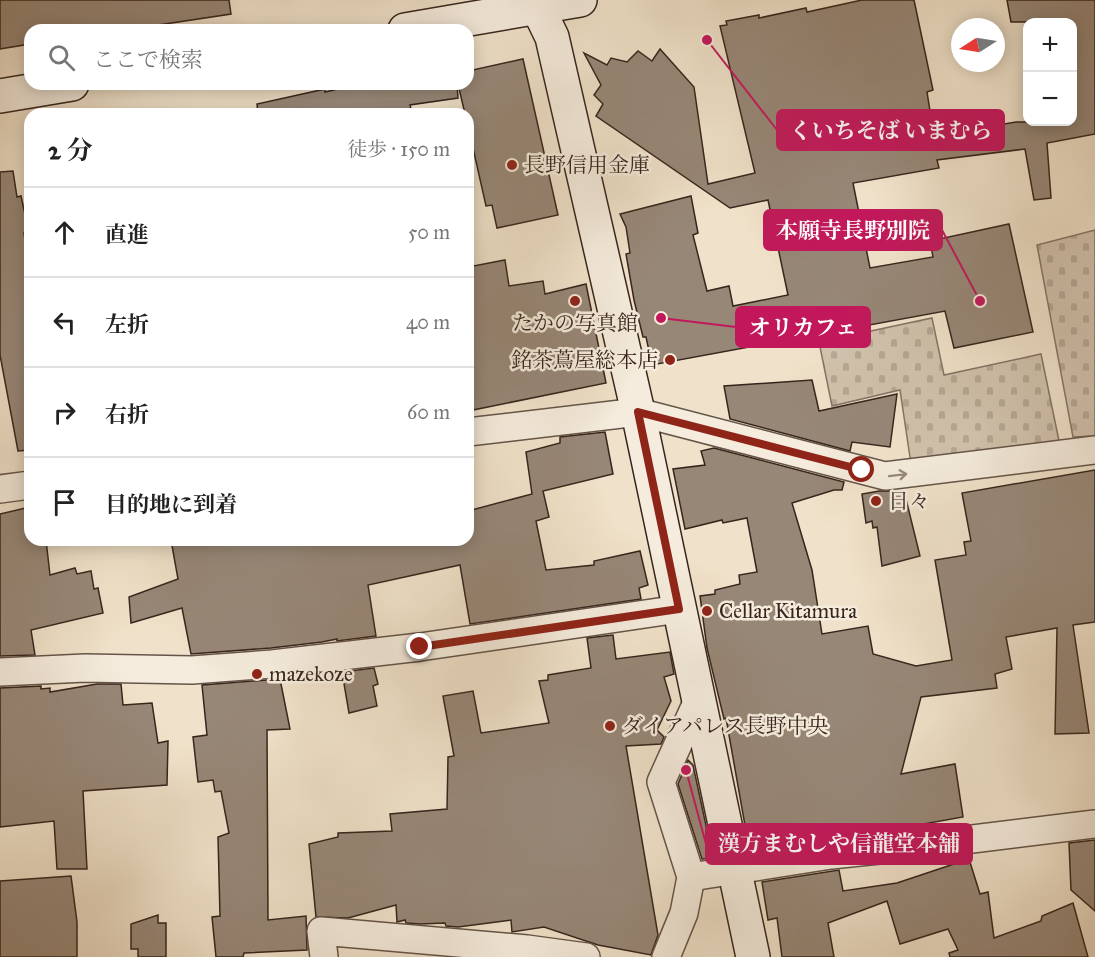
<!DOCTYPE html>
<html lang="ja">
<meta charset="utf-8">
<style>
:root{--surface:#fff;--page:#f6f6f6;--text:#222;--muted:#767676;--line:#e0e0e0}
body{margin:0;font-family:"IM FELL Great Primer","Noto Serif JP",serif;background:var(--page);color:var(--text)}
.controls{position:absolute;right:18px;top:18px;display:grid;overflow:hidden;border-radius:12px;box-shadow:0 3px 15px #0003}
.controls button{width:54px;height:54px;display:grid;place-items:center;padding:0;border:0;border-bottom:2px solid var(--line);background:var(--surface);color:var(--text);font:30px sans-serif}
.compass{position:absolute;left:951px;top:18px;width:54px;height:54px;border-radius:50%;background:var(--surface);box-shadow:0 3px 15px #0003;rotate:258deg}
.stop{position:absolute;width:18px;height:18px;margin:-14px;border:4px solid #8f2418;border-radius:50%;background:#fff}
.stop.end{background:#8f2418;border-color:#fff;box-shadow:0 2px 6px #0008}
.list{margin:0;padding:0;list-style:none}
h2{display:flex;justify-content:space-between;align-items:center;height:78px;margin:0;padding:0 24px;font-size:26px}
h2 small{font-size:20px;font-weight:400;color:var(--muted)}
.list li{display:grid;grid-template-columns:39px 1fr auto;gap:18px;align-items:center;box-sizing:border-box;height:90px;padding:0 24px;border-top:2px solid var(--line)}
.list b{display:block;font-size:22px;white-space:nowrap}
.list em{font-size:20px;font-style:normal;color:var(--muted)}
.icon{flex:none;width:33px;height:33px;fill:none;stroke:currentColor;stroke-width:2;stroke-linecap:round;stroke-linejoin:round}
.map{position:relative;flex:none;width:1095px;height:957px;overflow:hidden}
.search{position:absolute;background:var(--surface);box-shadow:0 3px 15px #0003;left:24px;top:24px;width:450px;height:66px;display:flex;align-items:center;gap:15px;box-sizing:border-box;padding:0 21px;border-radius:18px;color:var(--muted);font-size:22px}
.panel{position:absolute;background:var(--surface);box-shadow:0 3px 15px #0003;left:24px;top:108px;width:450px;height:438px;border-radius:18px}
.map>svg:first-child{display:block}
.cemetery{fill:url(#cemetery-stones);stroke:#847465;stroke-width:1.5}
.building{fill:#978777;stroke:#37251d;stroke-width:1.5}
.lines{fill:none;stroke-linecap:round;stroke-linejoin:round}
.street-casing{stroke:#655448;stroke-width:30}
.secondary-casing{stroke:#37251d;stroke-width:36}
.street{stroke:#f5ecdd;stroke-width:27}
.secondary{stroke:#f5ecdd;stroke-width:33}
.oneway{stroke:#96887d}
.route{stroke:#8f2418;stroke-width:8}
.poi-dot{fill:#8f2418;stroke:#f5ecdd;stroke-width:2}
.labels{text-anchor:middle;stroke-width:5;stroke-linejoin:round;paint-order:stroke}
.poi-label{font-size:21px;fill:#37251d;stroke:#f5ecdd;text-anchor:start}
.leader{fill:none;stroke:#c2185b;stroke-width:2}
.callout-dot{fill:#c2185b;stroke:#f5ecdd;stroke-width:2}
.callout{fill:#c2185b;stroke:#c2185b;stroke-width:2}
.callout-label{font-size:22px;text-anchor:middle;font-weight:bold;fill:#fff}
</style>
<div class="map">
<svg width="1095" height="957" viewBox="0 0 1095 957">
<defs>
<pattern id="cemetery-stones" width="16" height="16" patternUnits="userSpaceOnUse" patternTransform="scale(1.5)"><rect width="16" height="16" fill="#d1c2ad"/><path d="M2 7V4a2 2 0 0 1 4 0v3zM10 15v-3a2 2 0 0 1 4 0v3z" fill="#b4a794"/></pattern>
</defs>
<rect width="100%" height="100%" fill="#f0e2ca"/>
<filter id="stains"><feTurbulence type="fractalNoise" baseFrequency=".00333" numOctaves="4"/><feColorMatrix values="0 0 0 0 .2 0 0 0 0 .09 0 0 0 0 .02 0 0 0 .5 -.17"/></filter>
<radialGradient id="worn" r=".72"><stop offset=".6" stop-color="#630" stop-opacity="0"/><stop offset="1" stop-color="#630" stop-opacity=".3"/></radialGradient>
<!-- cemetery -->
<g class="cemetery">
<path d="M1095,230v206l-22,1 -36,-192z"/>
<path d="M932,318l12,57 97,-21 18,87 -148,23 -11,-74 -68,16 -13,-64z"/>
</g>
<!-- building -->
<g class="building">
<path d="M0,0h229l2,14 -106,16h-95v14l-30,5z"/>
<path d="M862,0h52l19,90 -6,2 7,44 82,-14h56v-100h-61l-4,-22h88v134l-48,9 4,55 -17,2 -9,-51 -88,11 2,8 -86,15 17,85 63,-11 -3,-16 79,-17 24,108 -79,16 -9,-37 -293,54 -6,-28h-3l-9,-37 -8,-46 4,-1 -4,-26 -6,-13 71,-18 7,37 -5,2 14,56 22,-5 4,20 55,-11 -20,-95 -38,8 -134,-92 7,-12 -9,-9 7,-10 -17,-32 23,12 4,-7 16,4 11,-11 14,10 8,-12 34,38 14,97 47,-11 -35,-147 7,-1 -1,-4 33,-6v3l47,-10 1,4z"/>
<path d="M523,59l35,156 -61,13 -5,-23 -6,1 -18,-80v-12h-3l-7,-30h10v-13z"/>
<path d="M359,84h98l1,14 -48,7 2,9h-154l-1,-10 68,-15v3z"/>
<path d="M13,171l4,26 4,-1 7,32 -3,1v4h-1l6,37v180l-12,1 -18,-96v-183z"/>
<path d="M505,260l4,26 34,-5 2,13 41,-10 20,99 -138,28v-144z"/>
<path d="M812,380l7,31 78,-17 -7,53 -38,-5 -2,9 -120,-32 -6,-33z"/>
<path d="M605,432l8,42 -70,17 6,26 -13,4 10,49 48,-5v-4l46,-10 8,34 -9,3 2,11 -171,25 -10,-59 -92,20 8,51 -39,5v-2l-15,3 -51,6 -80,6 -9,-46 -51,15 -2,-26 49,-18 -7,-39h297v-29l64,-17 -6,-42 34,-9v-6z"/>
<path d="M714,448l130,34 -2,8h-8l-42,13 20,67 10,64 46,-8 5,28 43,12 36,-6 -17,-100 31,-5 -2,-13 7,-1 -9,-48 133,-23v152l-22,3 16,108 -34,1 2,-106 -51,9 6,32 -17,5 2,14 -76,9 -20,77 54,-10 8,53 -84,15 -5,3 -118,16 -1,-5 -6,2 -23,-130 -2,1 -17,-71 -7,-52 15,-2v-4l25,-6 -1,-9 18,-3 -10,-54 -24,5 -1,-3 -37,9 -12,-60 32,-4 -4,-14z"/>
<path d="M879,491h25l16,65 -38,10 -5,-39 -4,1 -1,-7 -6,2 -4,-29z"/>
<path d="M30,507v33h16l4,35 25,-7 2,6 14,-3 3,18 4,-1 5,25 -72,17 4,25 -35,1v-142z"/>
<path d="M613,635l3,24 54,-7 4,22 -10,3 7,24 -14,29 7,7 -3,7 -35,2 32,189 -7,20 -53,-10 -54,-18 -32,5 -1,-12 -53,7 -12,-1 -1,-3 -25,1 -14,-1 -1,-3 -8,2 -1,-17 -48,13 -32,-1 -7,-73 29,-7v-4l54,-2 -2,-17 57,-5 1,-52 6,-1 -11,-60 30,-5 8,42 68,-10 -10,-42 9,-1v-5l43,-7 -4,-30z"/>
<path d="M374,668l4,16 -5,2 4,20 -28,7 -7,-41z"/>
<path d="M280,679l10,50 -23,1 1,190 38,-4 1,34 -63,3 -1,4h-27l-4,-40 8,-1 -2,-79 11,-4 -8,-42 -6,1 -2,-12 -15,2 -5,-45 14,-2 -5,-50z"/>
<path d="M97,684h24l2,21 29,-2 6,40 10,-2 -1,44 -84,6 4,78h-30l-3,-48 -54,6v-139l41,-2v3l9,-1v4z"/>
<path d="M688,760l5,5 20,93 -11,1 -24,-75z"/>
<path d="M1095,840v71l-24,-21 -2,-47z"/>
<path d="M969,859l11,35 8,-2 6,46 47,-17 1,-5 31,-13 15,54h-138l-1,-4 9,-3 -10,-21 -48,15 -13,-43 -59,22 6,34h-52l-5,-39 -9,2 -6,-38 77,-12 4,21 54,-8z"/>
<path d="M71,876l6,46v35h-77v-76z"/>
<path d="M158,915v8h8v34h-28v-8h-7v-25z"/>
</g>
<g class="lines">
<!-- street casing -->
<g class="street-casing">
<g id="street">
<path d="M468,432l170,-20 247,64 210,-26"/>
<path d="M0,489l30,-4"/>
<path d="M0,672l85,-4 107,2 80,-6 148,-17 259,-38"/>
<path d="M691,877l140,-22 77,-8 187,-23"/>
<path d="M324,957l-3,-26 206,18 59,8"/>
<path d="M666,957l18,-44 7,-36 -30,-95 37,-82"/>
</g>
</g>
<!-- secondary casing -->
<g class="secondary-casing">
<g id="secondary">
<path d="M534,0l18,37 8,35 78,340 115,545"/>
<path d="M405,30l175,-30"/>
<path d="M0,96l72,-12"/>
</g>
</g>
<!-- street -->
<use href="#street" class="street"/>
<!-- secondary -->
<use href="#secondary" class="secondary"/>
</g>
<!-- one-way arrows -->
<defs><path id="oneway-shaft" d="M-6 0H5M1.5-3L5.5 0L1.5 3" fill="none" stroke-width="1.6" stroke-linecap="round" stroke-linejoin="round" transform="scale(1.5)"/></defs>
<use class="oneway" href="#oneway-shaft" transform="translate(898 475) rotate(-7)"/>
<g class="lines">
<!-- route -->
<path class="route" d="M420,647l259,-38 -41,-197 224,58"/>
</g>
<!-- markers -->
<g class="poi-dot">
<circle cx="512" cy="165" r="6"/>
<circle cx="575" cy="301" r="6"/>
<circle cx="670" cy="360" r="6"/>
<circle cx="876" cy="501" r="6"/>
<circle cx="707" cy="611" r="6"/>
<circle cx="257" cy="674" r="6"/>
<circle cx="610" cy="726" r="6"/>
</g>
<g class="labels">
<!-- poi labels -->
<g class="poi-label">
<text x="524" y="172">長野信用金庫</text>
<text x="575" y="330" text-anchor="middle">たかの写真館</text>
<text x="658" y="367" text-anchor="end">銘茶蔦屋総本店</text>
<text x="888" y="508">日々</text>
<text x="719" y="618">Cellar Kitamura</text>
<text x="269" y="681">mazekoze</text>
<text x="622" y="733">ダイアパレス長野中央</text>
</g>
</g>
<!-- callouts -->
<path class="leader" d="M707 40L777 130M980 301L942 230M661 318L736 327M686 770L706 844"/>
<g class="callout-dot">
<circle cx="707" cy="40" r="6"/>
<circle cx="980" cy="301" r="6"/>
<circle cx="661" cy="318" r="6"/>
<circle cx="686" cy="770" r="6"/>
</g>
<g class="callout">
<rect x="777" y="110" width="227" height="40" rx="6"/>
<rect x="764" y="210" width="178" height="40" rx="6"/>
<rect x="736" y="307" width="134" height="40" rx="6"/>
<rect x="706" y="824" width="266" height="40" rx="6"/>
</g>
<g class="callout-label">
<text x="891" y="138">くいちそば いまむら</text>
<text x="853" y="238">本願寺長野別院</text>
<text x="803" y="335">オリカフェ</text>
<text x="839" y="851">漢方まむしや信龍堂本舗</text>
</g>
<rect width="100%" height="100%" filter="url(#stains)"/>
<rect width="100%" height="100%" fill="url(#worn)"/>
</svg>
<div class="controls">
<button>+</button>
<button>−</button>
</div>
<svg class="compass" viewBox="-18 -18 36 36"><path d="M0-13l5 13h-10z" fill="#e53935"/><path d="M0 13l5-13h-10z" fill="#767676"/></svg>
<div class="stop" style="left:862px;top:470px"></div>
<div class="stop end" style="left:420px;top:647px"></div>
<div class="search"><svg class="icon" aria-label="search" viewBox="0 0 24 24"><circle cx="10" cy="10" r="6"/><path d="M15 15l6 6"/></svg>ここで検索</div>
<section class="panel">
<h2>2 分<small>徒歩 · 150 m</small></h2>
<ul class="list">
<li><svg class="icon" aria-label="ahead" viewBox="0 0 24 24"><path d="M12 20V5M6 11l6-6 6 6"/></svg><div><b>直進</b></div><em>50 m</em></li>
<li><svg class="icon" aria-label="left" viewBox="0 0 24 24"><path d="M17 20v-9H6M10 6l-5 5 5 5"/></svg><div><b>左折</b></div><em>40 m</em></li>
<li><svg class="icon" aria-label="right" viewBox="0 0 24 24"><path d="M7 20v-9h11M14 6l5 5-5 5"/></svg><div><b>右折</b></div><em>60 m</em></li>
<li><svg class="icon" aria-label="arrive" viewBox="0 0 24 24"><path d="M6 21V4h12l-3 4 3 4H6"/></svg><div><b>目的地に到着</b></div></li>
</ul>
</section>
</div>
